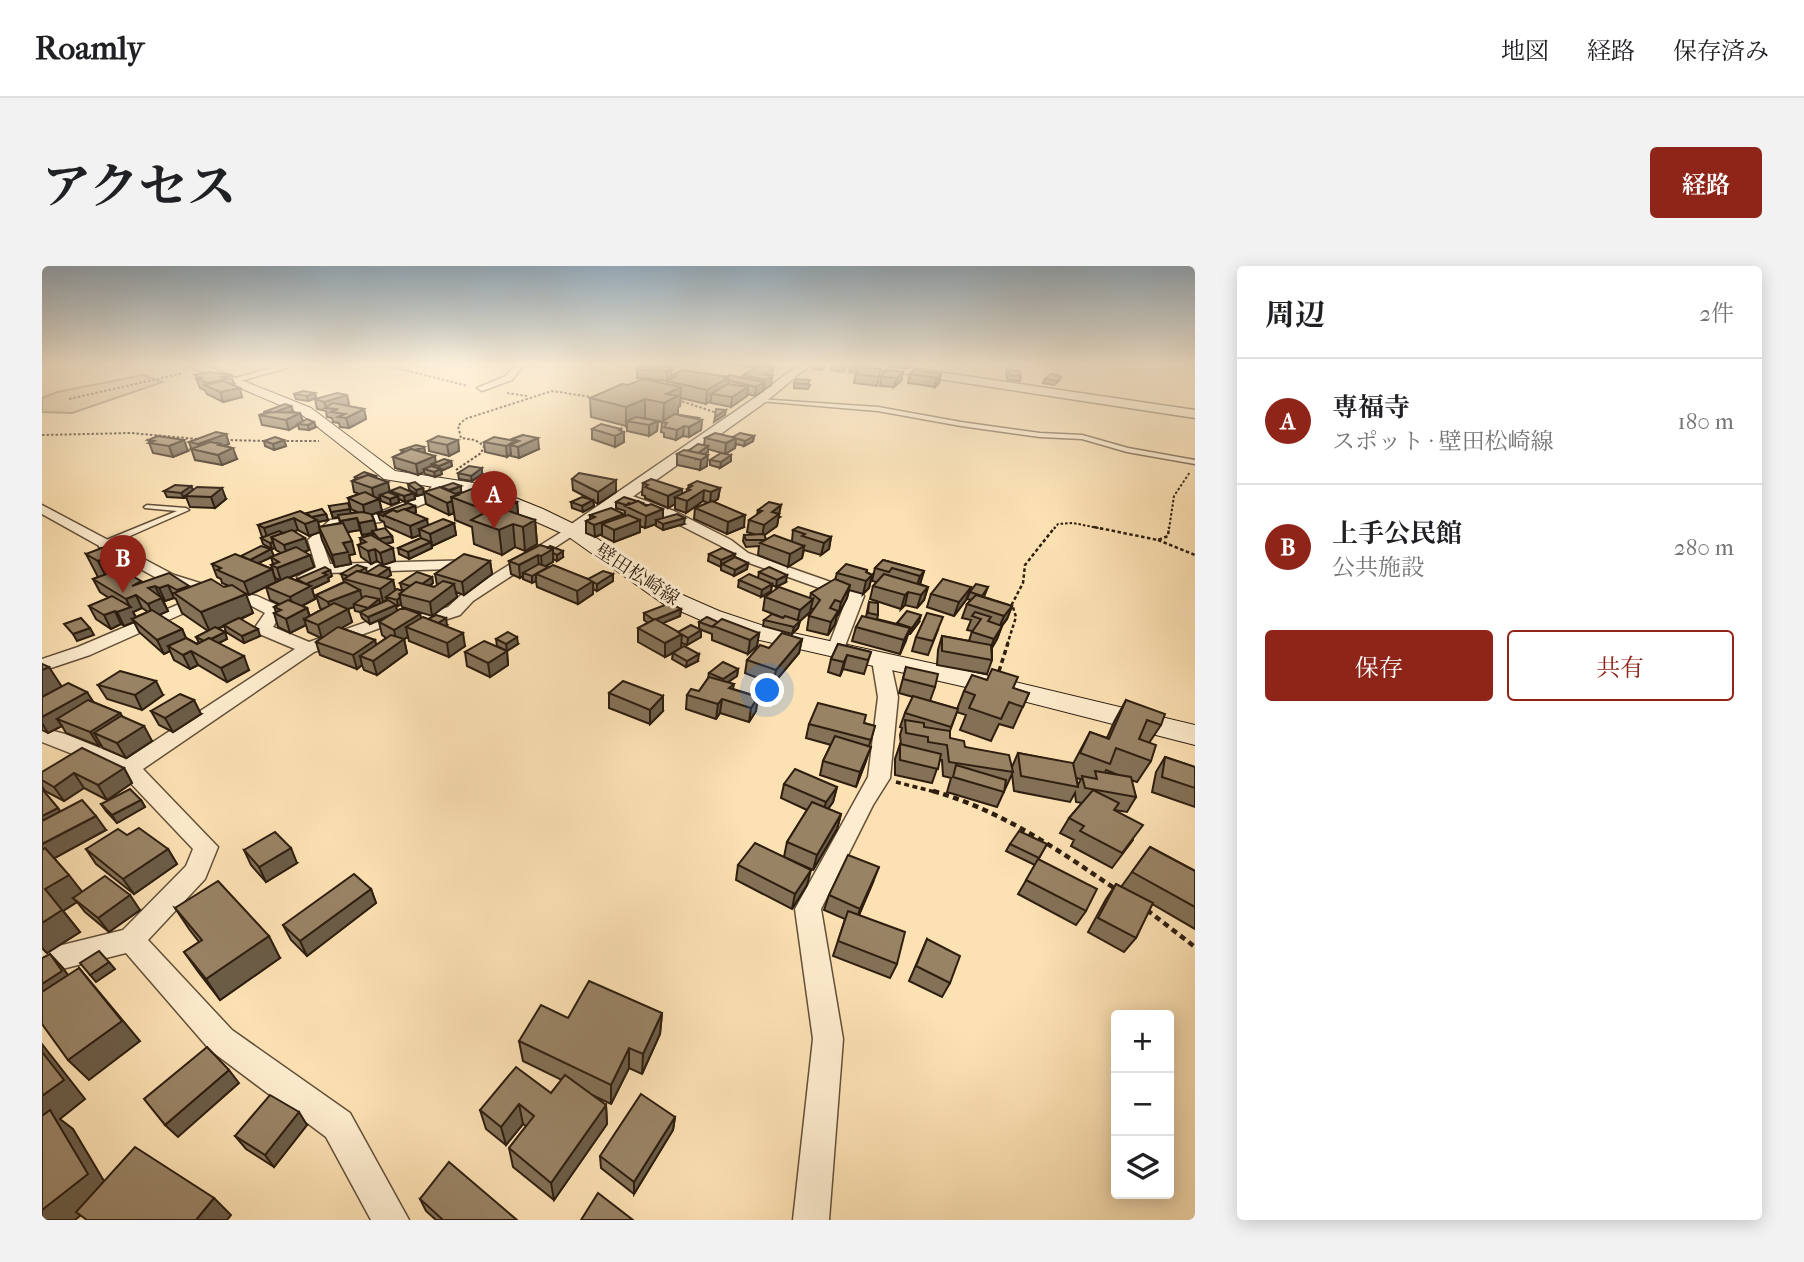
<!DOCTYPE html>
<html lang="ja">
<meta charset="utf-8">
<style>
:root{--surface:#fff;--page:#f2f2f2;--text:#202124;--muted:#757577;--line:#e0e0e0;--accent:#8f2418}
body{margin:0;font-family:"IM FELL French Canon","Noto Serif JP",serif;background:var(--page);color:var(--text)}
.controls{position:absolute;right:21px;bottom:21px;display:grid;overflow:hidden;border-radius:7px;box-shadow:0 4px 18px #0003}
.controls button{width:63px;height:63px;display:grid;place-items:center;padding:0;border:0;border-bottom:2px solid var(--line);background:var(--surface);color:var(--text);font:35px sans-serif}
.you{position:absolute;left:726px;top:425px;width:24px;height:24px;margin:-18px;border:5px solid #fff;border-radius:50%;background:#1a73e8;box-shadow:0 0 0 10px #1a73e833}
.badge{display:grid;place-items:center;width:46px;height:46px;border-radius:50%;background:var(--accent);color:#fff;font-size:23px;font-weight:700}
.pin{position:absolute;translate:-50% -58px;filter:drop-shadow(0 2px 4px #0008)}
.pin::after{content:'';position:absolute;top:37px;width:24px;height:21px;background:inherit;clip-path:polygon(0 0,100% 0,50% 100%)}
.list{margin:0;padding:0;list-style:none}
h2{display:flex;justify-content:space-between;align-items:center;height:91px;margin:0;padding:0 28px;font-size:30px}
h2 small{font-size:23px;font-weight:400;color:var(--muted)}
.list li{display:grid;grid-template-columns:46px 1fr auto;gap:21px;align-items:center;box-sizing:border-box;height:126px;padding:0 28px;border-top:2px solid var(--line)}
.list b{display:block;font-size:26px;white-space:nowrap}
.list p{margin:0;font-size:23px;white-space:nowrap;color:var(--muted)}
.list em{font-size:23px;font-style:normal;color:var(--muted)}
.actions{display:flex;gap:14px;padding:21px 28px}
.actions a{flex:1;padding:16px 0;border:2px solid var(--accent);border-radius:7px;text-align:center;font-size:24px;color:var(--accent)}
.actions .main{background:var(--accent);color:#fff}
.icon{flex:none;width:38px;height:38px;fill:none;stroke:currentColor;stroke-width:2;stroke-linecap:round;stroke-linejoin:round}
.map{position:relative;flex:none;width:1153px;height:954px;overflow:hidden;border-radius:7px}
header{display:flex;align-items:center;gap:42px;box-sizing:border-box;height:98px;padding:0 35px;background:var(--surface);border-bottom:2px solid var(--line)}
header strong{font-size:33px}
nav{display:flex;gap:38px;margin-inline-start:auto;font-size:24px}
.intro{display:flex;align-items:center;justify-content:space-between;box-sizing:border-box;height:168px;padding:0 42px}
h1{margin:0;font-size:49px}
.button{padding:18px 32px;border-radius:7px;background:var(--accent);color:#fff;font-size:24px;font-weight:700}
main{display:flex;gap:42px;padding:0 42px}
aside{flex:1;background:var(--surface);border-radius:7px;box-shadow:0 4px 18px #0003}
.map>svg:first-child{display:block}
.green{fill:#d9c097;stroke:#846f54;stroke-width:2}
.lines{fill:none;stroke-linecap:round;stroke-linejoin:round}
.service-casing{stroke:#624f39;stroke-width:3}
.minor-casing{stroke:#624f39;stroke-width:3}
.tertiary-casing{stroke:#624f39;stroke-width:3}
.secondary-casing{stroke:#2e1e10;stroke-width:2}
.path-far3{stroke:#2e1e10;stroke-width:2;stroke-dasharray:2.5 2;stroke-linecap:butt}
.path-far2{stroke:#2e1e10;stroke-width:2.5;stroke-dasharray:3.5 2.5;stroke-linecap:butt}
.path-far1{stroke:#2e1e10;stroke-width:3.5;stroke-dasharray:5 3.5;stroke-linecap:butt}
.path{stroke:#2e1e10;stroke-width:4.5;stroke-dasharray:6 4.5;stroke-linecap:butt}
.service{fill:#fdecce;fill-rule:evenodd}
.minor{fill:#fdecce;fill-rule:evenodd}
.tertiary{fill:#fdecce;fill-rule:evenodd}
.secondary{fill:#fdecce;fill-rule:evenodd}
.wall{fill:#847157;stroke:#2e1e10;stroke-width:2;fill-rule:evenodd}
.shaded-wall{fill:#6b5c47;stroke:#2e1e10;stroke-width:2}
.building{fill:#998365;stroke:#2e1e10;stroke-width:2}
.labels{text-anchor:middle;stroke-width:6;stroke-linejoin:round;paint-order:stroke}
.far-street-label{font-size:19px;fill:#2e1e10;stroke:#fdecce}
</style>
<header>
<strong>Roamly</strong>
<nav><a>地図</a><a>経路</a><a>保存済み</a></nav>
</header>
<div class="intro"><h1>アクセス</h1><a class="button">経路</a></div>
<main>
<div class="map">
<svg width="1153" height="954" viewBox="0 0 1153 954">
<rect width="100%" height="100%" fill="#fce1b3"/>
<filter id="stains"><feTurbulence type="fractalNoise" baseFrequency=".00286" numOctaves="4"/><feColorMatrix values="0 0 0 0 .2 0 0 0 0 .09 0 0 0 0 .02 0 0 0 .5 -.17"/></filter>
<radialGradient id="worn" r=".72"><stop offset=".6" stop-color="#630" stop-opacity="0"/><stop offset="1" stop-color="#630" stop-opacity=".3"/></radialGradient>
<!-- green -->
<path class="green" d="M101,109l20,7 -91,31 -30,-1v-14l15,-6z"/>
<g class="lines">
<!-- service casing -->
<g class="service-casing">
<g id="service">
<path d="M716,133l120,8 83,15 79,11 42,2 46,13 67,12v4l-68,-12 -45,-13 -42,-2 -79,-11 -83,-15 -118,-10z"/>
<path d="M105,239l39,3 3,2 -84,37h-6v-4l78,-32 -32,-3 -1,-1z"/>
</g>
</g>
<!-- minor casing -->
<g class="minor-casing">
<g id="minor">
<path d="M239,99h15l-62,18 -5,-3z"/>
<path d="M473,99h9l-12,15 -30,11 -5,-3 29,-12z"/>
<path d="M399,212l6,4 -9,16 -58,24 -41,5 -17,14 8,23 147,-4 5,2 3,3 -3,3 -155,5 -17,7h-10l-3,-3 19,-10 -8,-27 22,-20 43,-5 55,-23 9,-13z"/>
<path d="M579,226l53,19 57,29 17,13 114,40 2,3 -22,58 -6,1 -9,-5 20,-52 -109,-39 -17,-13 -57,-29 -48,-18 -1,-3z"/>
<path d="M0,239l132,70 45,14 38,7 24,11 2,4 -10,16 36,15 92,-32 27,4 20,-7 13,-12 107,-67 5,-1 7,4 -107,70 -13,14 -25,8 -33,-3 -88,32 -171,117 75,78 -13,32 -57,61 84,90 118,83 59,107h-38l-45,-83 -116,-87 -84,-97 -84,21v-24l81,-20 63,-64 7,-17 -72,-76 -79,-31v-14l23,6 62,25 168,-110 -38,-16 -3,-4 11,-16 -19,-10 -34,-6 -1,4 -121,54 -48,16v-12l36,-12 125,-53 -41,-13 -120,-67z"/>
<path d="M839,389l9,5 8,37 -8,81 -17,27 -52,104 22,130 -14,181h-36l20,-181 -18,-130 73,-132 10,-80 -6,-37z"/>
</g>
</g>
<!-- tertiary casing -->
<g class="tertiary-casing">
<g id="tertiary">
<path d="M756,99h12l-46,38 -185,132h-12l-3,-4 3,-4 189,-130z"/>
<path d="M821,99h28l304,45v8l-327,-50z"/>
</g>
</g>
<!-- secondary casing -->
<g class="secondary-casing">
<path id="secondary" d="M144,99h18l107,43 84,63 86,13 62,25 37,18 98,66 41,18 51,17 224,49 201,48v20l-203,-52 -237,-54 -52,-18 -41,-18 -96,-68 -95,-42 -87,-14 -83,-65z"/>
</g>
<!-- path-far3 -->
<g class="path-far3">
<path d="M343,99l83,21"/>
<path d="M465,127l20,3"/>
<path d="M27,133l114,-26"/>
<path d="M636,134l39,13"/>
<path d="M0,169l89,-2 66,6"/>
<path d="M184,174l41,1"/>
<path d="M240,175h37"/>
<path d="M414,204l25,-17 3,-7 -9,-6 -14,-2 -3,-12 7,-7 87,-28 46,7"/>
<path d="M1012,263l4,-5 15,-1 30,6"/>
<path d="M1127,263l5,-33 16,-24"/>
</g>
<!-- path-far2 -->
<g class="path-far2">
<path d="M1052,261l64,13 10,-4 1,-9"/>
<path d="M1116,274l37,15"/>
<path d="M965,379l9,-28 -4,-13 11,-21 2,-18 30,-38"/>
</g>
<!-- path-far1 -->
<g class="path-far1">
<path d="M957,405l9,-28"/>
<path d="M854,516l43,11"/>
</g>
<!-- path -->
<g class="path">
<path d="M891,525c70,20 125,59 184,99"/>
<path d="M1105,644l48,37"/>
</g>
<!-- service -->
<use href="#service" class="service"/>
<!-- minor -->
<use href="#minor" class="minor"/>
<!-- tertiary -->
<use href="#tertiary" class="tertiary"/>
<!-- secondary -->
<use href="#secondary" class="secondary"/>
</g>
<!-- wall -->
<g class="wall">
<path d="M600,99h28l1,10 72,3 1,-3 14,-9h-1v-1h16l-2,3h2l-2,17 -8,4v2l-8,5 -8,-2v2l-16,11 -20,-4v-2l-5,3 -25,-6 -1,8 -2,1v8l24,5 -1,10 -12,7 -6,-1 -7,4 -12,-3v-4l-3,-1 1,-10 -19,-4 15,3 -1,10 -8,5 -22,-5v-6l-1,1 -35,-9 -1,-19 38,-13 39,-1v-3l-30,-3v-9z"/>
<path d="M691,99h23l-1,2z"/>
<path d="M773,99h11l-5,5 -7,-1z"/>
<path d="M790,99h12l-1,3 1,-3h2v3l-3,4 -12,-2z"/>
<path d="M808,99h10l-1,2 22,2 -4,17 -23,-3 2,-10 -7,-1z"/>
<path d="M847,99h21l-3,4 -19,-3z"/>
<path d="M965,104l14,6 -1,5 -12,-1 -2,-6z"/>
<path d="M861,106l-2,9 -7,6 -14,-1 1,-9z"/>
<path d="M868,108h31l-2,9 -4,4 -27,-4z"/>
<path d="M153,109l39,9 -3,1 11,12 -19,5 -16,-8 -2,-4 -5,-2z"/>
<path d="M1016,109l-1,1 4,1 -2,4 -5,4 -11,-2 2,-4z"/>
<path d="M752,117l16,2 -2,4 -14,-1z"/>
<path d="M273,127l1,5 -8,3 -12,-2 -2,-5z"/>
<path d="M305,129l2,10 -3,1 18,3 2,10 -17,9 -9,-1 -1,-4 -6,-1 -1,-4 -5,-1 -1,-6 -9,-2 -2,-10z"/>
<path d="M249,140l2,5 -5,1 12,1 3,8 13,6 -7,3 -10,-1 -1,-4 -9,5 -27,-5 -3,-10 5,-1v-2z"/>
<path d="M550,163l29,2 3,11 -9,5 -23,-8z"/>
<path d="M184,168l3,10 -6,2 14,13 -15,6 -27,-5 -6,-18z"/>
<path d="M481,169l16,14 -20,9 -8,-2v-2l-4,3 -22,-5 -1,-10 28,-1v-2z"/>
<path d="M712,170l-1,5 -9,5 -8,-2 -1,4 -10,6 -17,-5v3l-4,2 3,12 -7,4 -23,-5v-11l27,-9 1,-7z"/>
<path d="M106,174l40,11 -15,6 -20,-4z"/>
<path d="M242,174l2,6 -12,4 -9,-4 -1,-5z"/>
<path d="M416,174l1,11 -10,5 -20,-5 -1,-10z"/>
<path d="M382,181l1,6h-1l12,9 15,-1 1,5 -11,5 1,3 -7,3 -10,-3 -1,-2 -6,3 -23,-7 -2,-11 9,-4 -1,-3z"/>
<path d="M689,189v6l-11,7 -10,-3v-5z"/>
<path d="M416,207l24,1 -10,7 -13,-2z"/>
<path d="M334,210v2l15,15 -1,-2 22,1 -3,-3 -1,-5 15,4 1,6 -7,2 -3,-3 1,6 -10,3 -6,-3v3l-8,3 -10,-4 -1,-4 -3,1 2,1 3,12 -10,3 5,16 15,6 1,6 -7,2 9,17 -12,4 -6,-4 -6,3 -10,-7 -3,-12 3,-1 -1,-6 13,-3 -1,-2 -10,2 -2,-5 -13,2 8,22 -6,1 2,9 -16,3 -13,-27 -2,-8 -11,4 -11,-6 -4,1 15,19 -5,2 10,15 -25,11 8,3v-2l35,-3 -4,2 1,3 -17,8 3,10 -13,7 5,2 3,8 12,-7 -2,-1 -4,-13 28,-13 -3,-8 25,-6 1,5 22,-5 2,7 -6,3 8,2 2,11 9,-1h-2l-2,-7 32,-6 1,6 -3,3 4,1 3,-2 -2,-11 55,-13 2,13 -28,21 -8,-3 1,5 -25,19 -30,-9 -1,-3 -3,2h-2l1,5 23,3 1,4 26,7 -2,1 20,20 -16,11 -40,-16 -1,-4 -4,2 3,14 -30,22 -13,-5 -2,-5 -5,4 -37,-14 -4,-13 5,-4 -13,-6 -2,-7 -16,8 -12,-6 -4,-14 2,-1 -2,-5 5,-3 -9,-4 -4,-13 14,-7 -5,-2 -4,-13 2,-1 -2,-7 10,-4 -5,-3 -1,-2 -3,1 -9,-5 -2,-6 1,-1 -4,-12 50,-10 -1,-2 19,1 2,6 -10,2 1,5 21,-4 -1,-6 -6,1 -4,-12 22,7 6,-1 -6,-3 -3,-11 11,-4 -5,-2 -2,-11 3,-2v-2zM312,341l1,4 5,1 2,6 8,6 20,-9 -11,7 3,13 4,3 -10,7 -1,-5 -34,-12 11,-6 -4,-13z"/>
<path d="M530,213l44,1v12l-18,12 -5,-3 1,5 -11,6 -11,-4 -1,-6 17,-4 -15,-8z"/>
<path d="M601,217l39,6v5l5,-3 2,-6 31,3 -2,11 -5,3 31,25 -17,7 -33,-15 1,-11 13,-5 -5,-2 -17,12 -11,-4v-5l-7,4 -23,-10v-2l-3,-1z"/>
<path d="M149,220l2,4 33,9 -11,9 -25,-1 -4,-10 -2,1 -17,-1 -3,-6z"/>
<path d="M419,220v6l-5,2 2,1 54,-1v7l5,1 1,13 17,5 2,24 -12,7 -10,-4 -13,8 -28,-11 -2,-17 -17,-7 -1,-7 -5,2 -23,-11 -2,-12z"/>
<path d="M574,236l27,2 20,5v9l21,6 -21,6 -7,-4v-2l-11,4 -5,-2v6l-26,10 -12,-6v-2l-7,3 -9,-4v-12l4,-2v-4l35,1v-5l-9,-3z"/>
<path d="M373,240l1,6 -3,1 15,12 26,-2 2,12 -24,11v2l-23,11 -10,-5 -1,-6 23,-10 -1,-3 -8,3 -27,-12 -1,-4 -4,-2 -2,-6z"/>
<path d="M716,244l22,7 -2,1 -1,8 -13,9 2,4 26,2 1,-11 38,7 -2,12 -8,6 -17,-5 -2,8 -14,9 -30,-12 1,-9 -13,1 -3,-6 1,-6h12l-9,-3 2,-12 8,-5z"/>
<path d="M498,279l23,12 -6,4 -4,-2v3l-7,4 42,13 25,-5v7l-16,10 -4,-2v5l-15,10 -41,-17 -1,-6 -4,2 -9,-4v-3l-3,2 -9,-4 -2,-13z"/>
<path d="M44,288l45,22 10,7 48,3 1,1h34l5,-1 -7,-3 -1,-4 -4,-2 -5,-13 29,-8h33l-16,7 14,6 4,13 -27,13 -7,-3 11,21 -12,6 19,17 -16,7 -18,-11 -2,-6 -6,3 7,3 2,7 -8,4 30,27 -22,12 -29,-17 -8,4 -16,-9 -4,-9 -6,3 -25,-22 -5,-10 -10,4 -3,-2 -10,5 -15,-10 -7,-13 20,-8 -9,-6 -7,-13 5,-2zM132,332l2,1 6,14 26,18 -12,6 3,6 -2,1 -11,-6 -4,-9 -23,-14 9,-4 -5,-11 2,1zM100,342l6,4 -12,5 -3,-5z"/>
<path d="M667,288l26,3 13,6 -1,6 -13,7 -13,-6v-3l-13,-6z"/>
<path d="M841,294l41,11 -4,13 8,3 -4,13 -7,8 -12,-3 -4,4 -31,-10 3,-13 4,-4 -5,-1 3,-13z"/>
<path d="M825,304v2l5,3 -3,13 -6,6 -14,-4 -2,8 -9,17h-1l-2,9 -7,11 -21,-5 2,-14 5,-6 -3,-2 -1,4 -10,9 -2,7 -6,6 -29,-8 1,-6 19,-2 -20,-8 2,-13 45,1 1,-5 24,-13 2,-7z"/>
<path d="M717,306l27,10 -10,5 -4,-2 -1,6 -10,6 -23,-10 1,-7 19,-2z"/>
<path d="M929,321l-5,13 -12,16 -27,-9 4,-13z"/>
<path d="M946,321l-4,10 28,9 -5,13 -5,7 -5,13 -5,9v12l-5,14 -50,-9 1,-15 4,-14 27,5 3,-10 -5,-1 4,-10 -9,-2 5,-14 4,-4 -4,-1 3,-7z"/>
<path d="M827,336l9,13 -1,4 20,5v-1l22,-1 -9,12h-2l-8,20 -48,-13 4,-14 10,-10z"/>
<path d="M639,343l-1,7 -18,7 16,9 23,-2v7l-14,8 -5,-2 -1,4 17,14 -12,6 -14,-8 1,-6 -8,4 -27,-15v-14l10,-5 -4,-3v-7z"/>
<path d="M657,356h19l41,11 -2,13 -9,8 -36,-14v-6l-13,-5z"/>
<path d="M896,364l-10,25 -16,-4 4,-14z"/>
<path d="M454,373l22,5 -11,7 -10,-5z"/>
<path d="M760,373l-3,14 -26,31 -28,-11 2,-13 22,-12z"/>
<path d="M796,378l33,8 -7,22 -21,-5 -3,7 -12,-4 3,-13z"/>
<path d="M465,385l1,14 -18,12 -23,-11 -2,-14z"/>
<path d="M0,398l19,22 32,16 27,11 3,4 29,24 -26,17 -23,-10 -2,-3 -2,1 -33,-13 -4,-7 -14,7 -6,-3z"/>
<path d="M864,401l29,20 -5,14 27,8 7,-18 49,-3 16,5 -16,35 -14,-4 -8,17 -31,-11 6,-15 -9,-3 -7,19v7l15,9 47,20 6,-14 55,11 17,-32 17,6 7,-16 12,-22 35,25 -12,18 2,18 -14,21 -6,-2 5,17 -9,15 -12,-2 18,30 -21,28 -41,-22 3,-6 -14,-7 9,-15 13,-15 -6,-1 -1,-9 -5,9 -56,-11 -2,-17 -15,33 -50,-15 4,-14 -8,-2 -1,-16h-2l-8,23 -37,-8v-16l5,-15 1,1 -1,-10 2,-7 -2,-1 5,-14 8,-16 -14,-4zM1064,504l12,5 -13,-2zM1034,512l5,1 -3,6z"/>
<path d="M696,403l-1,7 -10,7 7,1 -1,5 20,6v-2l25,-7 -5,19 -16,-4 -1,10 -7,11 -29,-9 -4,6 -30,-10 1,-14 12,-4 9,-13 1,-5z"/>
<path d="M56,419l65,10 -21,15 -35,-11z"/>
<path d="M567,427l54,18 -13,13 -41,-16z"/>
<path d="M109,445l50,3 -28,18 -14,-7z"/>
<path d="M822,457l11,3 -6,20 -3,15 -10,26 -36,-12 3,-14 8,-16 -25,-7 3,-14z"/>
<path d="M1123,491l30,10v40l-43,-15 4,-20z"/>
<path d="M82,502l8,15 -25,17 -23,-12 -20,13 -19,-10 -3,-5v-14z"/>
<path d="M742,518l53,3 -4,15 -5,7 13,5 -4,15 -24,41 -29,-13 3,-15 20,-32 -26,-12z"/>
<path d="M0,523l18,22 46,19 -52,28 28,34 58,18 -31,22 -24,-20 -8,-10 -14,9 17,21 -33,21 -5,-5z"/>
<path d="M99,534l4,7 -28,16 -11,-12 -5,-7z"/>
<path d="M85,569l41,14 9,15 -43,30 -38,-30 -10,-15z"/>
<path d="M968,578h37l-9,16 48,51 -10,14 -58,-31 17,-29 -29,-14z"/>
<path d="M1108,581l45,24v58l-43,-25 -16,34 -12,14 -36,-20 18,-33 10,-15 5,3z"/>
<path d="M202,584l53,13 -31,19 -15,-17z"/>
<path d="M696,599l69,20 -15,24 -56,-29z"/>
<path d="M831,616l-14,33 38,49 -7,14 -57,-22 12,-37 -21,-9 5,-15z"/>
<path d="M329,623l5,14 -69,53 -16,-16 -8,-15z"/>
<path d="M133,642l105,50 -60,42 -21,-27 -15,-21 15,-10 -10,-13z"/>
<path d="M885,673l23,44 -8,14 -33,-16z"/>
<path d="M620,747l-2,21 -18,40 -13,-6 -18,36 -19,-9 14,10 1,19 -53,76 -41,-33 -4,-19 17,-22 -3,-2 -17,21 -20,-16 -6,-19 71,-17 11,-13 -39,-19 -4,-20 49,-23z"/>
<path d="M633,851l-2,13 -39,64 -33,-26 -1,-12z"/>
<path d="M265,859l-33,42 -28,-18 -11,-13z"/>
<path d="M378,933l97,21h-81l-10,-9z"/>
</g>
<!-- shaded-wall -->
<g class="shaded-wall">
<path d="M626,99h2v4l2,-2 -1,9 -4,5 -1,-14z"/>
<path d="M731,102l-2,17 -7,5 1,-10 -2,-6z"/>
<path d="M861,106l-2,9 -7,6 3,-9z"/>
<path d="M899,108l-2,9 -4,4 2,-9z"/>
<path d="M189,109l3,9 -25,3 -2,-4 15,-6z"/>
<path d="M687,111l-2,14 -16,3v7l-5,3 1,-14z"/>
<path d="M722,116l-1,9 -8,5 1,-9z"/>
<path d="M639,121l-1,19 -2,1v8l-15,7 1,-19 2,-9z"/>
<path d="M706,121l-1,9 -16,11 1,-10z"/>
<path d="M198,122l2,9 -19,5 -3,-10z"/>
<path d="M273,127l1,5 -8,3 -1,-5z"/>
<path d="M305,129l2,10 -13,4 -10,-1 -2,-6z"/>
<path d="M603,133v19l-11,4 -7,-1v4l-1,1v-19z"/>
<path d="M249,140l2,5 -19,7 -4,-4z"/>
<path d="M322,143l2,10 -17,9 -3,-10z"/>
<path d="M684,144l-1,5 -11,7 1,-5z"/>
<path d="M258,147l3,9 -5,2v1l-9,5 -3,-10z"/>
<path d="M660,154l-1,10 -12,7v-10z"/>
<path d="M616,155l-1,10 -8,5v-11z"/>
<path d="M272,156l2,5 -7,3 -1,-5z"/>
<path d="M642,160l-1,10 -7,4 1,-10z"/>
<path d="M579,163v4l3,-1v10l-9,5v-11z"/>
<path d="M184,168l3,10 -6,2 10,2 4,11 -15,6 -4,-10 -17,-4 -3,-7z"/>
<path d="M712,170l-1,5 -9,5 1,-5z"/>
<path d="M496,172l1,11 -20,9 -1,-11z"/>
<path d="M694,172l-1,10 -10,6 1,-11z"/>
<path d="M142,174l4,11 -15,6 -4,-11z"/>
<path d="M242,174l2,6 -12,4 -1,-6z"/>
<path d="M416,174l1,11 -10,5 -2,-11z"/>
<path d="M473,175v5l-5,-1 1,9 -4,3 -1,-11z"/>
<path d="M666,180v6l-12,7 1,-5z"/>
<path d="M382,181l1,6 -15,5 -1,-5z"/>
<path d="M666,189l-1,11 -7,4 1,-10z"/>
<path d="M689,189v6l-11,7 1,-6z"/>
<path d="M393,190l1,9 -4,-1 1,5h-9v3l-6,3 -2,-11z"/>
<path d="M409,195l1,5 -11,5 1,3 -7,3 -1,-5 6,-3 -1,-3z"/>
<path d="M440,202v6l-10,7 -1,-5z"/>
<path d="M574,214v12l-18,12v-12z"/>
<path d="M346,216l2,11 -10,2v2l-6,3 -2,-12z"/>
<path d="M149,220l3,6 -9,4 1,1 -2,1 -3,-5z"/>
<path d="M419,220v6l-12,4v-5z"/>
<path d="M180,222l4,11 -11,9 -4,-11z"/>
<path d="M381,222l1,6 -7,2 -1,-6z"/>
<path d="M678,222l-2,11 -8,5 1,-12z"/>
<path d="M640,223v10l-7,-2v7l-7,4v-12z"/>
<path d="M662,224l-1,11 -17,12 1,-12z"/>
<path d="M372,227l1,6 -10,3 -1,-6z"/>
<path d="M470,228l1,10 4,-2 2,23 -6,-1 2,23 -13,8 -3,-25 5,-32z"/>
<path d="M356,230l1,6 -8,3 -1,-6z"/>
<path d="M337,233l3,12 -17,6 -2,-12z"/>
<path d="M551,234l1,6 -11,6 -1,-6z"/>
<path d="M410,235l2,12 -5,2 -2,-12z"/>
<path d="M739,239l-4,21 -15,11 2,-12 8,-13z"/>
<path d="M373,240l1,6 -21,8 -7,-3z"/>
<path d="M308,243l1,6 -18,3 -2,-6z"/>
<path d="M621,243v12l-7,-1v4l-11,4 1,-12z"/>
<path d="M284,248l2,6 -10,2 3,10 -2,-5 1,5 -11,4 -4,-12 6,-7z"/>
<path d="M582,248v11l-22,-1v10l-7,3 -1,-12z"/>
<path d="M703,249l-1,12 -17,7 1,-12z"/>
<path d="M252,252l4,12 -25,9 -2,-2 -3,3 -4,-12z"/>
<path d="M315,252l3,12 -17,3 -3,-12z"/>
<path d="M643,252l-1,6 -21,6v-6z"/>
<path d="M385,253l2,12 -10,-2 1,6 -8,3 -2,-12z"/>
<path d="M332,254l3,12 -5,-1v2l-10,2 -3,-12z"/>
<path d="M493,254l2,24 -12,7 -2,-24z"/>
<path d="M598,254v12l-26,10v-12z"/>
<path d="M412,257l2,12 -24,11 -2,-12z"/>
<path d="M350,270l1,6 -12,3 -2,-6z"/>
<path d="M789,271l-2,12 -8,6 3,-12z"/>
<path d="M263,272l4,12 -21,8 -4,-13z"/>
<path d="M310,275l3,13 -6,1 2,9 -16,3 -3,-12 11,-12z"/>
<path d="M231,276l2,6 -3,1 -2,-6z"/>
<path d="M389,276l1,6 -23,11 -1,-7z"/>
<path d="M762,280l-2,12 -14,9 2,-13z"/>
<path d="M351,282l2,13 -12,4 -3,-12z"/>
<path d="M229,283l3,7 -22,10 -2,-6z"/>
<path d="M333,283l2,12 -6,3 -3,-13z"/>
<path d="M511,283v13l-11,6 -1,-12z"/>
<path d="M521,285v6l-6,4v-6z"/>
<path d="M78,287l12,25 -21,8 -13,-25z"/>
<path d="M693,288l-1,6 -12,4 -1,3v-7z"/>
<path d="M268,289l4,12 -33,14 -4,-13z"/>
<path d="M496,289l1,12 -16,6v3l-3,2 -1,-13z"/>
<path d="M448,295l2,13 -28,21 -2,-13z"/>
<path d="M706,297l-1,6 -13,7 1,-6z"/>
<path d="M506,301l-12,7v7l-4,2v-7z"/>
<path d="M347,302l2,7 -13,8 -2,-6z"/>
<path d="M230,303l4,13 -27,13 -5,-13z"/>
<path d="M288,304l2,6 -4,2 1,3 -17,8 3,10 -21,11 -4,-13 16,-13 17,-11z"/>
<path d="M882,305l-4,13 -4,5 4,-13z"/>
<path d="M571,308v7l-16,10v-7z"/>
<path d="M745,309l-1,7 -10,5 1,-7z"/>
<path d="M830,309l-3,13 -6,6 3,-13z"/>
<path d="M390,311l1,6 -16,11 -1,-6z"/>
<path d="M351,314l3,13 -10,4 1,3 -4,2 -3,-13z"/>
<path d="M551,315v13l-15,10 -1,-13z"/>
<path d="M412,318l3,13 -25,19 -2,-14z"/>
<path d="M730,318l-1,7 -10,6 1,-7z"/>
<path d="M126,319l6,13 -9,3 -6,-13z"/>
<path d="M808,319l-3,13 -9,17 3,-13z"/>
<path d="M113,320l13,25 -14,6 -6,-13v-16z"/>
<path d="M886,321l-4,13 -7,8 4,-13z"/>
<path d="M929,321l-5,13 -12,16 5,-14z"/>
<path d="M318,324l3,13 -9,1v3l-6,2 4,13 -30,17 -4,-14 14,-10 -4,-13z"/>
<path d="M866,326l-3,13 -4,4 4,-14z"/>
<path d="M204,328l7,19 -43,19 -9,-20z"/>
<path d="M94,329l6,13 -9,4 4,8 -5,-1 2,3 -10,4 -7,-14 13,-5 -4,-8z"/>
<path d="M358,331l1,7 -3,2 -1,-6z"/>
<path d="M337,333l2,7 -13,2z"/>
<path d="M771,333l-3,13 -10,9 -2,7 -6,6 2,-7 3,-4 3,-13z"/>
<path d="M354,339l1,7 -27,12 -2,-7z"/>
<path d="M970,340l-5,13 -9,11 6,-14z"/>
<path d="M265,342l4,14 -7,-3 2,6 -16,8 -4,-14z"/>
<path d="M639,343l-1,7 -26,11v-7z"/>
<path d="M73,345l6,13 -10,5 -7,-14z"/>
<path d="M796,345l-3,13 -7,11 3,-13z"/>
<path d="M378,348l3,13h-17l2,10 -4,2 3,14 -30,22 -4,-14 24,-17 -3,-14z"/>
<path d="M879,349l-2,7 -9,12 2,-6z"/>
<path d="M404,352l1,7 -11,7 -1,-7z"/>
<path d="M960,360l-5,13 -8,13 5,-13z"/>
<path d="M48,362l4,7 -17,6 -4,-7z"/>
<path d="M868,362l-4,13 -6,13 4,-14z"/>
<path d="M140,363l6,14 -20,3 2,5 -6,3 -7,-14z"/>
<path d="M216,363l2,7 -16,7 -2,-7z"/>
<path d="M659,364v7l-14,8 1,-7z"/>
<path d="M183,366l2,7 -19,9 -3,-6z"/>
<path d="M421,367l2,13 -16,11 -2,-14z"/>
<path d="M717,367l-2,13 -9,8 2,-14z"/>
<path d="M640,368l-1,14 -16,9v-14z"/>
<path d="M475,371l1,7 -11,7 -1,-7z"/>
<path d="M760,373l-3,14 -26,31 3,-14z"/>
<path d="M333,374l3,14 -18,2 2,9 -5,4 -4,-14z"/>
<path d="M149,385l7,14 -8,4 -7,-14z"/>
<path d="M465,385l1,14 -18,12 -2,-14z"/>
<path d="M657,388l-1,7 -12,6 1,-6z"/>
<path d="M805,389l-4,14 -3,7 4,-14z"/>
<path d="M202,390l5,14 -22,12 -6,-14z"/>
<path d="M7,401l13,20 -20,12v-29z"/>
<path d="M696,403l-1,7 -15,10 1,-7z"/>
<path d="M114,415l7,14 -21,15 -7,-15z"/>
<path d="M45,426l9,14 -39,13 5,7 -14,7 -6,-10v-6z"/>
<path d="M621,430v15l-13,13v-14z"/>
<path d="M716,431l-2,14 -7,11 2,-14z"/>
<path d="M680,433l-2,14 -4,6 2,-15z"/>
<path d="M152,434l7,14 -28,18 -8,-14z"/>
<path d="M78,447l8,14 -34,6 7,12 -2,1 -9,-14z"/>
<path d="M102,460l8,15 -26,17 -9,-15z"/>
<path d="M829,481l-5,14 -10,26 4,-15z"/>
<path d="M82,502l8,15 -25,17 -9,-15z"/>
<path d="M32,507l10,15 -20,13 -10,-14z"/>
<path d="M795,521l-4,15 -11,15 4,-15z"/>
<path d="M99,534l4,7 -28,16 -5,-8z"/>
<path d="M16,542l10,15 -26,14v-21z"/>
<path d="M799,548l-4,15 -24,41 4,-15z"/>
<path d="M54,550l10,14 -64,35v-21z"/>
<path d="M249,582l6,15 -31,19 -7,-15z"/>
<path d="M126,583l9,15 -43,30 -11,-15z"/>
<path d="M837,601l-6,15 -18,42 5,-15z"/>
<path d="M769,604l-4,15 -15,24 3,-15z"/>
<path d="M27,609l17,22 -13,1 4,4 -14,9 17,21 -33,21 -5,-5v-25l3,-34z"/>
<path d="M329,623l5,14 -69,53 -7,-15z"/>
<path d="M88,629l10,15 -31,22 -11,-14z"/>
<path d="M227,670l11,22 -60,42 -14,-21z"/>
<path d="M8,688l13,14 12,17 -33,21v-22z"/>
<path d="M67,696l6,7 -19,13 -6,-7z"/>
<path d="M37,702l61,73 -51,39 -21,-20z"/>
<path d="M620,747l-2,21 -18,40 1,-20z"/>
<path d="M0,778l43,55 -25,20 13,10 37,62 -35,29h-33z"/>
<path d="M587,782v20l-18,36v-19z"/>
<path d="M187,804l10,13 -61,54 -13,-12z"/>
<path d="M477,838l4,20 -17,21 -5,-18z"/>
<path d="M564,839l1,19 -53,76 -3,-17z"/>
<path d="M257,846l8,13 -33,42 -9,-12z"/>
<path d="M633,851l-2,13 -39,64v-12z"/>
<path d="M172,932l17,17 -4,5h-31z"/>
</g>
<!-- building -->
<g class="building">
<path d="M600,99h26l-2,2h6l-5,5 -30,-3z"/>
<path d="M717,100l14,2 -10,6 9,2 -7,4 -21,-5z"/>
<path d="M816,101l23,2 -2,8 -24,-3z"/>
<path d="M640,104l47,7 -22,13 -40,-9 9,-5h-5z"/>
<path d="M843,104l18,2 -6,6 -16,-1z"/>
<path d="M872,104l27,4 -4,4 -27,-4z"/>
<path d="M965,104l12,1 2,5 -11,-1z"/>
<path d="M167,106l22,3 -9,2 5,2 -20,4 -10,-4 5,-1 -7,-3z"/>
<path d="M1009,108l7,1 -2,1 5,1 -5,4 -11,-2z"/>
<path d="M687,109l35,7 -8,5 -28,-7 1,-3h-3z"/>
<path d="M601,113l38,8 -15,7 12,2 -14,7 -19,-4 -19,8 -36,-9 32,-14 6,1z"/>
<path d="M754,113l14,1 -2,4 -14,-1z"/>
<path d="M181,115l17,7 -20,4 -16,-7z"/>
<path d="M686,118l20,3 -16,10 -21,-3z"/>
<path d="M261,125l12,2 -8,3 -13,-2z"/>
<path d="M295,127l10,2 -23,7 -9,-3z"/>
<path d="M291,137l31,6 -18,9 -8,-1 7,-3 -14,-2 7,-3 -13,-1z"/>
<path d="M243,138l6,2 -16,6h-11z"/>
<path d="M674,143l10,1 -11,7z"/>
<path d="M230,146l28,1 -14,7 -27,-5z"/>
<path d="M633,148l27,6 -13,7 -5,-1 -7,4 -13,-3 3,-4 -6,-1z"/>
<path d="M637,149h1l19,3 -1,1z"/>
<path d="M594,151l22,4 -9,4 -22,-4z"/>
<path d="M265,153l7,3 -6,3 -10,-1z"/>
<path d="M559,158l20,5 -2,1 5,2 -9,4 -23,-7z"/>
<path d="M174,166l10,2 -28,10 -9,-2z"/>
<path d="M673,167l21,5 -10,5 -21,-5z"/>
<path d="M698,167l14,3 -9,5 -10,-3h1l-3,-1z"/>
<path d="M481,169l15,3 -20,9 -8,-2 9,-4 -7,-2z"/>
<path d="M116,170l26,4 -15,6 -20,-3 5,-2 -6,-1z"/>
<path d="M396,170l20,4 -11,5 -19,-4z"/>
<path d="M233,171l9,3 -11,4 -9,-3z"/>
<path d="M452,171l21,4 -9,5 -22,-4z"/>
<path d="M168,176l12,2 -3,1 14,3 -15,7 -27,-6z"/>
<path d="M656,178l10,2 -10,7 -10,-2z"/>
<path d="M374,179l8,2 -9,3 -4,-1 -5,3 -5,-2z"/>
<path d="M369,183l24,7 -19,8 -23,-7z"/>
<path d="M642,184l24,5 -7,5 -24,-6z"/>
<path d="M679,187l10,2 -10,7 -11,-2z"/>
<path d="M402,193l7,2 -12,5 -7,-2z"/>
<path d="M389,200l10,3 -7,3 -10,-3z"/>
<path d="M427,200l13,2 -11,8 -13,-3z"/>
<path d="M322,206l12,4 -3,1 -5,-2 -9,3 -4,-1z"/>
<path d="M537,207l37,7 -18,12 -26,-13z"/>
<path d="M326,209l20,7 -16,6 -20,-7z"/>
<path d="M609,213l31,10 -14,7 -23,-9 3,-2 -5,-2z"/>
<path d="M655,215l23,7 -9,4 -7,-2 -17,11 -12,-4 15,-7 -3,-1 5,-3 -3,-1z"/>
<path d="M373,216l8,6 -7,2 -8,-6z"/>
<path d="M411,217l8,3 -12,4 -8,-3z"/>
<path d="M133,219l16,1 -10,7 -17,-2z"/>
<path d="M440,219l30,9 -8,4 13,4 -14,7 32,11 -12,7 -10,-3 -14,6 -28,-10 17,-9 -37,-14z"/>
<path d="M155,221l25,1 -11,9 -26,-1z"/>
<path d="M358,221l14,6 -10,3 -14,-5z"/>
<path d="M398,221l18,8 -7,2 1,4 -5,2 -23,-11z"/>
<path d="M323,226l14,7 -16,6 -15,-7z"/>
<path d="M346,226l10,4 -8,3 -10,-4z"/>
<path d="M540,231l11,3 -11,6 -11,-4z"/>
<path d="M582,231l19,6 -1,1 -4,-3 -7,3 -2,-1 -3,2 -10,-3z"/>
<path d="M596,235l8,5 5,-2 12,5 -17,7 -21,-10z"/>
<path d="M670,235l33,14 -17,7 -33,-14z"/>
<path d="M727,236l12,3 -9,7 7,2 -15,11 -15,-5 13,-9 -4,-1z"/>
<path d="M306,237l2,6 -19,3 -2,-6z"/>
<path d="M366,237l7,3 -18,6 -4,-2 -10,5v1l-5,-2z"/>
<path d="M569,242l13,6 -30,11 -8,-4 9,-4 -5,-2z"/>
<path d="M280,243l4,5 -15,3 -4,-4z"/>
<path d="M362,243l23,10 -17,7 -27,-11 10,-5 4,2z"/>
<path d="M258,245l17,9 -12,4 -11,-6 -30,10 -6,-3z"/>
<path d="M320,246l9,2 3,6 -15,3 -2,-5 -17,3 -2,-6z"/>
<path d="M635,248l8,4 -22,6 -7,-4z"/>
<path d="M586,249l12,5 -26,10 -12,-6z"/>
<path d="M401,253l11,4 -24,11 -11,-5z"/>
<path d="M301,257l9,18 -9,2 5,9 -16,3 -13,-28z"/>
<path d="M756,261l33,10 -7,6 -22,-7 3,-2 -12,-4z"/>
<path d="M343,262l7,8 -13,3 -7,-8z"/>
<path d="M250,264l13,8 -21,7 -13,-8z"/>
<path d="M237,265l4,2 -12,4 2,5 -3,1 -9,-5z"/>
<path d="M722,268l2,6h-20l-2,-5z"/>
<path d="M329,269l22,13 -13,5 -5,-4 -7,2 -10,-6 8,-3 -6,-4z"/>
<path d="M732,269l30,11 -14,8 -30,-11z"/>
<path d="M379,272l10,4 -23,10 -10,-4z"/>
<path d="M498,279l13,4 -12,7 -3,-1 -19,10 -10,-4z"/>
<path d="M65,280l13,7 -22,8 -12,-7z"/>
<path d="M219,280l10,3 -21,11 -9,-4z"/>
<path d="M508,280l13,5 -6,4 -4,-2v-4l-5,-1z"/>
<path d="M254,281l14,8 -33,13 -6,-3 8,-3 -8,-5z"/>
<path d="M680,282l13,6 -14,6 -12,-6z"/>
<path d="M193,288l37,15 -28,13 -27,-12 4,-2 -9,-4z"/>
<path d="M422,288l26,7 -28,21 -27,-8z"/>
<path d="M693,291l13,6 -13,7 -13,-6z"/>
<path d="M841,294l41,11 -4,5 -28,-8 -3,4 -14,-4z"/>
<path d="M497,298l9,3 -16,9 -9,-3z"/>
<path d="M804,298l21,6 -1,2 6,3 -6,6 -29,-8z"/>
<path d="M315,299l9,3 -6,3h-3l-9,5 -7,-2z"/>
<path d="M337,299l10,3 -12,8 -11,-3z"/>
<path d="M511,299l40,16 -16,10 -41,-17z"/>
<path d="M283,301l5,3 -7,3 4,2 -21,9 -9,-5z"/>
<path d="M727,301l18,8 -10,5 -18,-8z"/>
<path d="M78,303l21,12 -9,5 37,-13 20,13 -12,4 -9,-5 -9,3 -4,-2 -7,2 14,10 -14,6 -12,-9 -10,4 -33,-20z"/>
<path d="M315,305l36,9 -13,9 -36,-10z"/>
<path d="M561,305l10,3 -16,10 -9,-5z"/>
<path d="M375,306l15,5 -10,7 -6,-2 -6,4 -10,-3z"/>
<path d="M707,308l23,10 -10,6 -23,-10z"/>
<path d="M842,308l44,13 -7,8 -13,-3 -3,3 -32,-9z"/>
<path d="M245,311l24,9 -21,11 -24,-10z"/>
<path d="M169,313l13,8 8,-2 14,9 -45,18 -27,-19z"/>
<path d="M793,313l15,6 -9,17 -6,-2 -5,8 8,3 -7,11 -22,-6 11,-16 -9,-7z"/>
<path d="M901,313l28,8 -12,15 -28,-8z"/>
<path d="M401,315l11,3 -24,18 -31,-8 17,-12 18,5z"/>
<path d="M303,316l15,8 -32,12 -12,-7z"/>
<path d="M934,318l12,3 -6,9 -12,-4z"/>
<path d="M737,321l34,12 -13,11 -35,-13z"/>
<path d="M355,323l6,2 -4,3 1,3 -3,3 -11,-3z"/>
<path d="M934,329l36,11 -8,10 -37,-12z"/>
<path d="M70,330l19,11 -14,5 -2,-1 -11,4 -15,-9z"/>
<path d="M323,330l14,3 -11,9 -14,-4z"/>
<path d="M246,334l19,8 -21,11 -12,-6 7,-3 -7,-3z"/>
<path d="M346,334l8,5 -28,12 -8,-5z"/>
<path d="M827,336l9,1v12l-10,-2z"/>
<path d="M292,337l14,6 -30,16 -14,-6z"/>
<path d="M628,337l11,6 -27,11 -10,-7z"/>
<path d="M358,343h6l14,5 -26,16 -15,-8z"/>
<path d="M110,344l30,19 -25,11 -25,-21z"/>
<path d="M865,345l14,4 -9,13 -15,-5z"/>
<path d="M933,346l16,5 -3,4 14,5 -8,13 -22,-7 9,-13 -9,-3z"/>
<path d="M885,347l16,4 -10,24 -17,-4z"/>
<path d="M730,348l11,4 2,-2 15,5 -6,6 -30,-7z"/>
<path d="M394,349l10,3 -8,5 -10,-4z"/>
<path d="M820,350l48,12 -6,12 -48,-13z"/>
<path d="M381,351l40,16 -16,10 -41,-16z"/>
<path d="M665,351l11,5 -5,5 -14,-5z"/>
<path d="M39,352l9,10 -17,6 -9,-10z"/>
<path d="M197,352l19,11 -16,7 -18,-11z"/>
<path d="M613,353l27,15 -17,9 -27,-15z"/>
<path d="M680,353l37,14 -9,7 -37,-14z"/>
<path d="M649,359l10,5 -13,8 -10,-6z"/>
<path d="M173,361l10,5 -14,7 -2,-1 -5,3 -8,-4z"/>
<path d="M296,361l37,13 -22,15 -37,-13z"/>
<path d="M466,366l9,5 -11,7 -10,-5z"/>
<path d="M740,367l20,6 -26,31 -29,-10 13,-15 9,3z"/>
<path d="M349,369l13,4 -31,22 -13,-5z"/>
<path d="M900,370l49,9 1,15 -50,-9z"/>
<path d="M144,372l11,6 12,-6 35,18 -23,12 -30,-17 -8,4 -15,-9z"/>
<path d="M442,375l23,10 -19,12 -23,-11z"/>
<path d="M796,378l33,8 -3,8 -21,-5 -3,7 -13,-3z"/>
<path d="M642,380l15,8 -12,7 -14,-8z"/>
<path d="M681,396l15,7 -15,10 -14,-6z"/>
<path d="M0,398l7,3 -7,3z"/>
<path d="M864,401l32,7 -3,13 -32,-8z"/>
<path d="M950,403l26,8 -5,11 16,5 -6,14 -14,-5 -8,17 -32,-11 6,-13 -11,-4 8,-16 15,5z"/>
<path d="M78,405l36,10 -21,14 -37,-10z"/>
<path d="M667,411l25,7 -5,4 29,9 -7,11 -29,-9 -4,5 -31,-9 4,-6 8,2z"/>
<path d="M581,415l40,15 -13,14 -41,-17z"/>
<path d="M716,415l20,5 -4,12 -21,-5z"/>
<path d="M26,417l19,9 -45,25v-20z"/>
<path d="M138,428l14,6 -29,18 -14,-7z"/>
<path d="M871,430l45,13 -7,18 -46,-14z"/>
<path d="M46,434l32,13 -30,19 -33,-13z"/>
<path d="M1084,434l39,14 -4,11 -14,-5 -8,19 17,6 -5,16 -35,-13 -6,16 -30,-11 10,-21 19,7z"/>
<path d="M776,437l48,12 -2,8 11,3 -4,14 -62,-16z"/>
<path d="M79,450l23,10 -27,17 -23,-10z"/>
<path d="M863,454l19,3v4l26,4v7l14,3 1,6 44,8 4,17 -64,-10 -2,-17 -19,-3v-5l-22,-4z"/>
<path d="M793,470l36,11 -11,25 -37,-11z"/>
<path d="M858,478l41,10 -3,15 -38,-9z"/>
<path d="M40,482l42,20 -26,17 -24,-12 -20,14 -12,-7v-8z"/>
<path d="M976,487l55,10 5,24 -57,-11z"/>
<path d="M1123,491l30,10v21l-33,-11z"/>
<path d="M914,499l50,15 -2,12 -51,-15z"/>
<path d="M753,503l42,18 -11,15 -42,-18z"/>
<path d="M1053,505l36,6 5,20 -51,-9 -3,-12 15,3z"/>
<path d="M0,523l16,19 -16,8z"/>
<path d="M88,523l11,11 -29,15 -11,-11z"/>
<path d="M1051,524l26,13 -5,7 29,15 -21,28 -42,-22 4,-5 -15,-8z"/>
<path d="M40,534l14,16 -54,28v-23z"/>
<path d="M770,536l29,12 -24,41 -30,-13z"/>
<path d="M97,562l29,21 -45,30 -37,-30 32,-20 9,6z"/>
<path d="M977,565l28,13 -8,14 -29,-14z"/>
<path d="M233,566l16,16 -32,19 -15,-17z"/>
<path d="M713,577l56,27 -16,24 -57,-29z"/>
<path d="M1108,581l45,24v36l-63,-35z"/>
<path d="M3,582l24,27 -24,14 17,21 -20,13v-73z"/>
<path d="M806,589l31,12 -19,42 -31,-14z"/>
<path d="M996,593l59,30 -11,22 -60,-31z"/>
<path d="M312,608l17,15 -71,52 -17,-16z"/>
<path d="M63,610l25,19 -32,23 -25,-20z"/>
<path d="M176,615l51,55 -63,43 -22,-27 18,-12 -27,-32z"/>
<path d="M1074,618l37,19 -17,35 -38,-20z"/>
<path d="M806,645l57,21 -8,32 -59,-23z"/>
<path d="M885,673l33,17 -10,27 -34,-17z"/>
<path d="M57,685l10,11 -19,13 -10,-12z"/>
<path d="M8,688l12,17 -20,13v-26z"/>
<path d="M37,702l43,53 -54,39 -26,-36v-32z"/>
<path d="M547,715l73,32 -19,41 -14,-6 -18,37 -92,-44 22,-36 27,13z"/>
<path d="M165,781l22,23 -64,55 -21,-26z"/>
<path d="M0,786l22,28 -22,16z"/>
<path d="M474,801l35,26 14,-18 41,30 -55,78 -42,-35 25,-32 -15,-12 -18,23 -21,-17z"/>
<path d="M599,828l34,23 -41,65 -34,-26z"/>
<path d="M228,829l29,17 -34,43 -30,-19z"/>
<path d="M8,844l38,64 -46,36v-94z"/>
<path d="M93,881l79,51 -18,22h-109l-11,-8z"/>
<path d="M407,896l68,58h-74l-23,-21z"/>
<path d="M556,927l35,27h-52z"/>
</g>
<!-- sky -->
<linearGradient id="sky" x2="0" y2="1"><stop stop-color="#94acbd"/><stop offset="0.42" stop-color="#fef2dd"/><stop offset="1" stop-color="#fef2dd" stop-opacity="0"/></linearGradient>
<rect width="1153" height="233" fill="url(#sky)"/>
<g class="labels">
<!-- far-street labels -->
<g class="far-street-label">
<text transform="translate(596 308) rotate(33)" y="7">壁田松崎線</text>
</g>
</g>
<rect width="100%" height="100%" filter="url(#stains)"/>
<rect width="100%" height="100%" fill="url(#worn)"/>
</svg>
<div class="controls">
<button>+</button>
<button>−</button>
<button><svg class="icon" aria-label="layers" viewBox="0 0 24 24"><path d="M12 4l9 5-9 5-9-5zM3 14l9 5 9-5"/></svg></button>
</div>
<div class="you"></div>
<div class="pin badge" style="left:452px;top:263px">A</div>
<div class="pin badge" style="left:81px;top:327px">B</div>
</div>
<aside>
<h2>周辺<small>2件</small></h2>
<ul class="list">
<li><span class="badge">A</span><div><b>専福寺</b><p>スポット · 壁田松崎線</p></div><em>180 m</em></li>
<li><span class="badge">B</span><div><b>上手公民館</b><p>公共施設</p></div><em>280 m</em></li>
</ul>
<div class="actions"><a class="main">保存</a><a>共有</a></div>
</aside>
</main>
